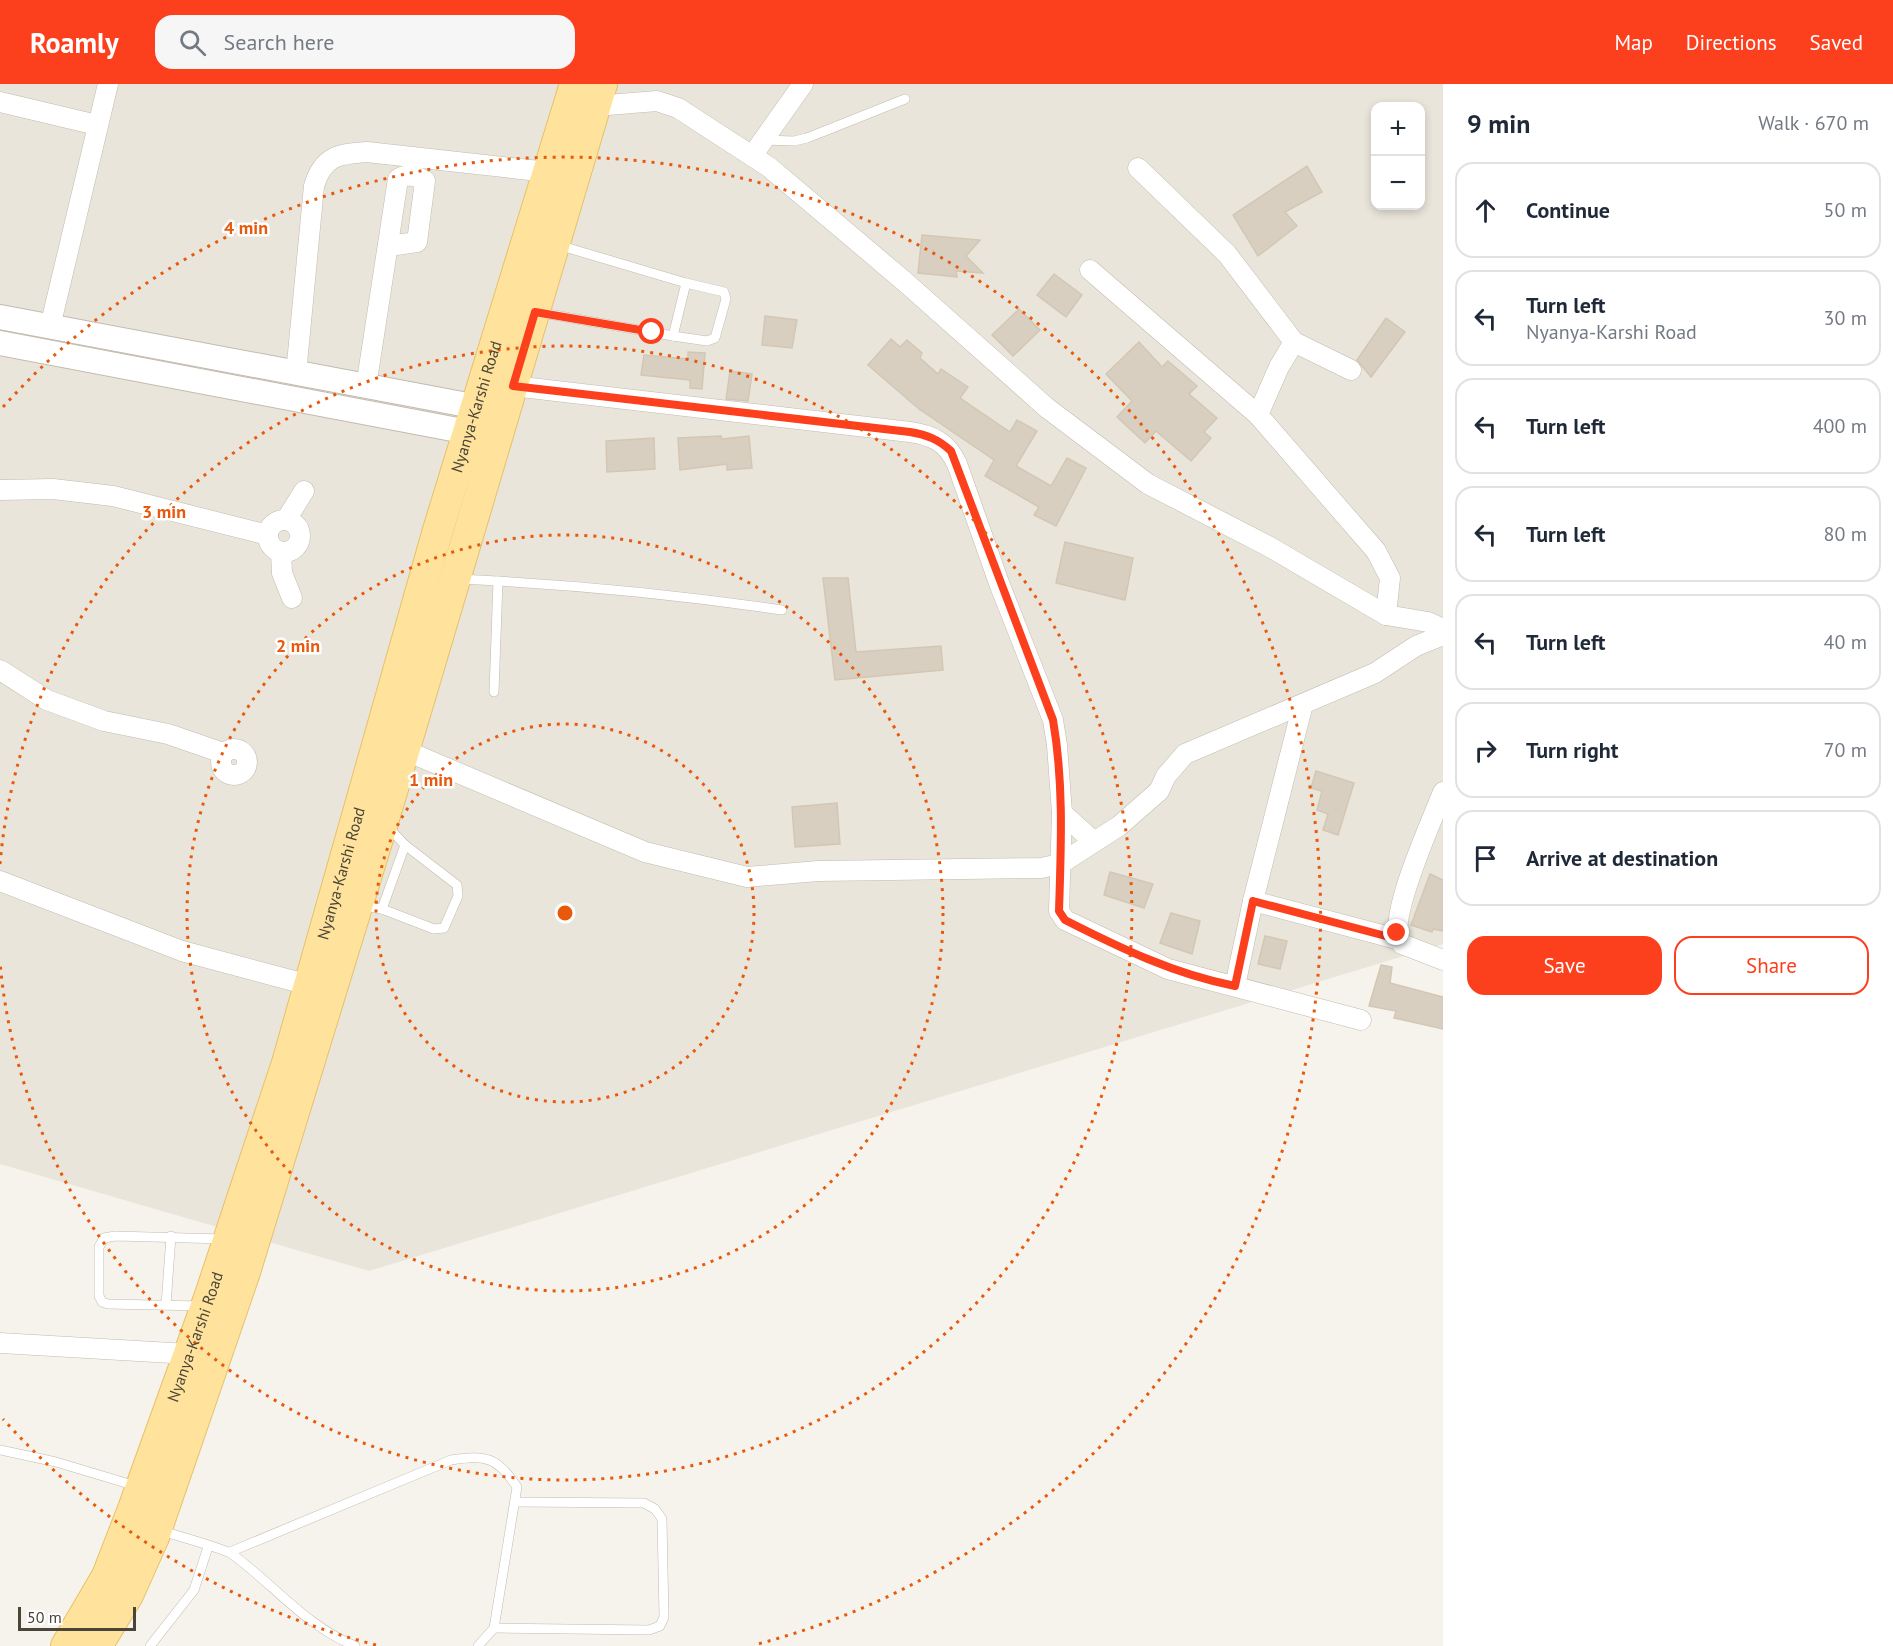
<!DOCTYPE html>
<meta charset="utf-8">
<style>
:root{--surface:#fff;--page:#f6f6f7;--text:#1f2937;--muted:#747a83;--line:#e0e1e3;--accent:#fc3f1d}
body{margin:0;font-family:"PT Sans",sans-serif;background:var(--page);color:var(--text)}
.controls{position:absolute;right:18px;top:18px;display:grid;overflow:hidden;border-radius:12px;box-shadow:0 3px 9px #0003}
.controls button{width:54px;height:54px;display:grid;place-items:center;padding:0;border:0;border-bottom:2px solid var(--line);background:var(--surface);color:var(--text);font:30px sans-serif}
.scale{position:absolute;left:18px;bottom:15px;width:118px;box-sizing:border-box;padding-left:6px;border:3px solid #4b4439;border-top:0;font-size:16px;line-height:21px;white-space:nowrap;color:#4b4439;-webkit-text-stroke:4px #fff;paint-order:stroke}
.stop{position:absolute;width:18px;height:18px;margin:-14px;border:4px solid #fc3f1d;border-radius:50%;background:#fff}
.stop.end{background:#fc3f1d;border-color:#fff;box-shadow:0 2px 6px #0008}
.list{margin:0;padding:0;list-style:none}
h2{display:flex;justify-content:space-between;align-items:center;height:78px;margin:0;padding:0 24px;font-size:26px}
h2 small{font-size:20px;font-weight:400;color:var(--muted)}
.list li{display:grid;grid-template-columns:39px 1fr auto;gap:18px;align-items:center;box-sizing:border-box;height:96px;margin:0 12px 12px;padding:0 12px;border:2px solid var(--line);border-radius:18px}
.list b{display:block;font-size:22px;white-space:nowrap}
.list p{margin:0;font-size:20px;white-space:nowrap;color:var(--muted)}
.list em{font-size:20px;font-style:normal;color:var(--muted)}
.actions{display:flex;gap:12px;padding:18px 24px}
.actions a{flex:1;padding:14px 0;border:2px solid var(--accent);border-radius:18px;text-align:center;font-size:21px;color:var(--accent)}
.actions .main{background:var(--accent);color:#fff}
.icon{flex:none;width:33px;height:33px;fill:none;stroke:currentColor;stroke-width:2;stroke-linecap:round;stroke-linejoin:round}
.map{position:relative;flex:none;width:1443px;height:1562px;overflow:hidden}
header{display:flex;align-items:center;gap:36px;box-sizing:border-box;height:84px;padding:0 30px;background:var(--accent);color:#fff}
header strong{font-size:28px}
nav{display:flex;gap:33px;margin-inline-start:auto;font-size:21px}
.search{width:420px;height:54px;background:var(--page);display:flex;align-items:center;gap:15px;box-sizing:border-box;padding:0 21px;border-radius:18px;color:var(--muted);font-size:22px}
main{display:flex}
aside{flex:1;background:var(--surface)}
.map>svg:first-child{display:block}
.residential{fill:#eae5da;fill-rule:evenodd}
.building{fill:#d8cfc1;stroke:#d3c7b4;stroke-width:1.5}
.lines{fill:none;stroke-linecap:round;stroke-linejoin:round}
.service-casing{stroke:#c2bbae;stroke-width:10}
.minor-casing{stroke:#c2bbae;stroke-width:21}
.tertiary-casing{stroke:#c2bbae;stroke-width:26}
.primary-casing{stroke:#e6c16a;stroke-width:32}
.service{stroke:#fff;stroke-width:9}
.minor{stroke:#fff;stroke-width:20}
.tertiary{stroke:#fff;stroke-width:24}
.primary{stroke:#ffe39c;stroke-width:30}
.route{stroke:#fc3f1d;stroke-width:8}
.ring{fill:none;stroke:#e8590c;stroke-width:3;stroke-dasharray:3 6}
.labels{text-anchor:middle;stroke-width:5;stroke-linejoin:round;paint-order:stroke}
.street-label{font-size:16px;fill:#4b4439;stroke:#fff}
.centre{fill:#e8590c;stroke:#fff;stroke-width:3}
.ring-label{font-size:18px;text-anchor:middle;font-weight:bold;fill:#e8590c;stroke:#fff;stroke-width:5;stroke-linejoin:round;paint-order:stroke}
</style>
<header>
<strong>Roamly</strong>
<div class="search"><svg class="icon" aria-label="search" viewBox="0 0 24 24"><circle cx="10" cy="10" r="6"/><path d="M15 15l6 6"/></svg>Search here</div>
<nav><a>Map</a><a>Directions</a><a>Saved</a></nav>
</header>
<main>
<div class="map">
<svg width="1443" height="1562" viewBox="0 0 1443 1562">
<rect width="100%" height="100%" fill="#f6f3ec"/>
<!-- residential -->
<path class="residential" d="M0,0h1443v860l-1074,327 -369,-107zM1376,22h44v100h-44z"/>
<!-- building -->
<g class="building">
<path d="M1307,82l15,26 -37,20 12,14 -39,30 -25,-41z"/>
<path d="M922,151l58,5 -14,16 17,17 -27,-2 1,6 -39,-4z"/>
<path d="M1054,190l28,21 -16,22 -29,-22z"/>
<path d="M1019,225l21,21 -27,26 -21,-21z"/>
<path d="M765,232l32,4 -5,28 -30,-3z"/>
<path d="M1386,234l19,14 -34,45 -14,-17z"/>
<path d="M891,255l9,8 7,-7 15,13 -2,5 18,16 3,-5 27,18 -8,11 50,34 7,-12 20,11 -21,35 35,20 16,-28 19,10 -30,58 -22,-11 5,-8 -54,-31 9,-16 -75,-51 -51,-44z"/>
<path d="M1139,258l23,25 6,-6 29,25 -8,8 28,24 -13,14 7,6 -20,23 -35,-30 -11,12 -28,-26 15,-16 -26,-27z"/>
<path d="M688,268l17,1 -3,36 -12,-1v-8l-49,-5 3,-20 44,4z"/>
<path d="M730,287l22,3 -4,27 -22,-2z"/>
<path d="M721,352l1,3 27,-3 3,32 -25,2v-6l-47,6 -2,-32z"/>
<path d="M654,354l1,31 -48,3 -1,-31z"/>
<path d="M1065,458l68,16 -8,42 -69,-17z"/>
<path d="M823,494h25l8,74 85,-6 2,24 -108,10z"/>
<path d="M1316,687l38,12 -16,52 -15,-5 5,-16 -11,-4 5,-19 -11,-3z"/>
<path d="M837,719l3,41 -45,3 -3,-40z"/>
<path d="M1110,788l43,12 -9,24 -40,-13z"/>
<path d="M1430,790l13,6v51l-10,-2 -1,3 -21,-7z"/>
<path d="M1171,829l29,8 -8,33 -32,-11z"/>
<path d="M1265,852l22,5 -7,28 -22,-5z"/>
<path d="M1381,881l11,2 -2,16 53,14v32l-49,-11 2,-7 -27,-5z"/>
</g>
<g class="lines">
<!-- service casing -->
<g class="service-casing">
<g id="service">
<path d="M763,56l31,1 13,-3 98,-39"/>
<path d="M537,228l136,24 13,-53 -128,-38"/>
<path d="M673,252l34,5 8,-3 11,-39 -2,-7 -38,-9"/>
<path d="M458,495c109,5 216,15 324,31"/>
<path d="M494,608l4,-111"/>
<path d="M360,822l22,3 52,20 10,-1 14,-32 -1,-11 -52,-40 -18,-19"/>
<path d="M382,825l23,-64"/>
<path d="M166,1221l5,-69"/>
<path d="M201,1222l-93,-2 -6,-2 -3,-6v-49l5,-9 11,-2 109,3"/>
<path d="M0,1366l56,12 80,24"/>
<path d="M162,1447c13,4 63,18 70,23 42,31 74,72 123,92"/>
<path d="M230,1468l221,-92c34,-5 46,-4 66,27l-23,141 -16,18"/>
<path d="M494,1544l155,2 11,-4 4,-9 -2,-98 -7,-10 -11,-6 -129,-1"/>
<path d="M150,1562l44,-56 14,-43"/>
</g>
</g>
<!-- minor casing -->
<g class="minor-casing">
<g id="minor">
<path d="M0,18l97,23"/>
<path d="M595,22l62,-5 21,7 91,59 135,114 143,127 101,76 120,62 118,69 42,7 15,7"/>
<path d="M752,72l51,-72"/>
<path d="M1138,84l89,86 67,88 57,28"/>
<path d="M1090,186l168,145"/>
<path d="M50,243l58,-243"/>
<path d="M1294,258l-15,25 -21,48 118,136 14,27 -4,37"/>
<path d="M296,290l18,-188c9,-30 24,-32 53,-34l181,20"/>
<path d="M513,302l397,46c22,3 37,10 47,32l42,119 54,137 4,25 5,68 -3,98 6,9 103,49 193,51"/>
<path d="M366,303l32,-208c8,-6 20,-3 27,2l-8,61 -28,4"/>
<path d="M0,406l53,-1 60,7 155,39"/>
<path d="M286,436l18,-29"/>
<circle cx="284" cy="452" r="16"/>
<path d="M281,468l1,21 10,25"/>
<path d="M0,586l47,30 57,21 64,13 55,19"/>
<circle cx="234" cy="678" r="13"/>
<path d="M404,666l241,102 102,25 71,-6 223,-3 19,-4 59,-38 40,-35 7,-15 19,-22 190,-81 41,-27 27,-11"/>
<path d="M1443,708c-10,27 -59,131 -41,152l41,16"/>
<path d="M1062,729l31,28"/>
<path d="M0,797l182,70 127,34"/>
<path d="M1253,817l144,38"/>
<path d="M1235,902l18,-85 50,-197"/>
<path d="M0,1259l189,11"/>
</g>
</g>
<!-- tertiary casing -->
<g class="tertiary-casing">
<g id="tertiary">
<path d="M0,233l494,93"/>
<path d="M0,259l484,92"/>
</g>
</g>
<!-- primary casing -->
<g class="primary-casing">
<g id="primary">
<path id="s1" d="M66,1562l41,-70 26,-67 77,-214 77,-232 151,-533 137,-446"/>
<path d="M97,1562l31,-51 26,-58 91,-265 138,-450 219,-738"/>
</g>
</g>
<!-- service -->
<use href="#service" class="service"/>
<!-- minor -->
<use href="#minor" class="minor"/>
<!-- tertiary -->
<use href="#tertiary" class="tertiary"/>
<!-- primary -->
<use href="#primary" class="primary"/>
</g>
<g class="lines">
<!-- route -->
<path class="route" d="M652,248l-117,-20 -22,74 397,46c17,3 28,7 41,19l102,269c11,63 8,127 6,191l6,9c55,28 109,54 170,66l18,-85 144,38v-6"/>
</g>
<!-- distance rings -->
<g class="ring">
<circle cx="565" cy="829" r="189"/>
<circle cx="565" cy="829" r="378"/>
<path d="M0 780A567 567 0 1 1 0 878"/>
<path d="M376 1561A756 756 0 0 1 3 1335M3 323A756 756 0 1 1 754 1561"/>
</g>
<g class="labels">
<!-- street labels -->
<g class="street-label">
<text dy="6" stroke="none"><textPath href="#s1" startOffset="1308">Nyanya-Karshi Road</textPath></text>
<text dy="6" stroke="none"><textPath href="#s1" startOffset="822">Nyanya-Karshi Road</textPath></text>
<text dy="6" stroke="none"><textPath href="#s1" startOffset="336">Nyanya-Karshi Road</textPath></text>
</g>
</g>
<circle cx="565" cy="829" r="9" class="centre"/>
<g class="ring-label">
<text x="246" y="150">4 min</text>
<text x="164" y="434">3 min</text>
<text x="298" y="568">2 min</text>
<text x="431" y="702">1 min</text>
</g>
</svg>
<div class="controls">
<button>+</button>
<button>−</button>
</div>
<div class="scale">50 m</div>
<div class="stop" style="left:652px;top:248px"></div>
<div class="stop end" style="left:1397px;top:849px"></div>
</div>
<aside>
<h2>9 min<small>Walk · 670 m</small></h2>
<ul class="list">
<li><svg class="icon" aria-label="ahead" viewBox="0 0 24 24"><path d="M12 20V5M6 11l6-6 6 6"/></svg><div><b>Continue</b></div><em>50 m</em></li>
<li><svg class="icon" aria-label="left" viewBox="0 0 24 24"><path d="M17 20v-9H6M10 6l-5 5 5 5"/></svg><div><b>Turn left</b><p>Nyanya-Karshi Road</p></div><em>30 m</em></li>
<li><svg class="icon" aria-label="left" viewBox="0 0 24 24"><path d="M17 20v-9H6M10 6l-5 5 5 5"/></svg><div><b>Turn left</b></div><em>400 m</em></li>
<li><svg class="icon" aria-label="left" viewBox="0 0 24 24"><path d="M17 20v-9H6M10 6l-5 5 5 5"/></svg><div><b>Turn left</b></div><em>80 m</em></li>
<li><svg class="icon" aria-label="left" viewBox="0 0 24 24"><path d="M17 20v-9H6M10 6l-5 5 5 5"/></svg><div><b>Turn left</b></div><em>40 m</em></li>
<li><svg class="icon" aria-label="right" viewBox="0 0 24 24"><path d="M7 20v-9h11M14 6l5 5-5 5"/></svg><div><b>Turn right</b></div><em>70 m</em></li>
<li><svg class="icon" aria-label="arrive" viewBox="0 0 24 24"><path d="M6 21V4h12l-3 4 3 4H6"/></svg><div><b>Arrive at destination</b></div></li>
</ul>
<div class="actions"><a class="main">Save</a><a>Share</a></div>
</aside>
</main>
